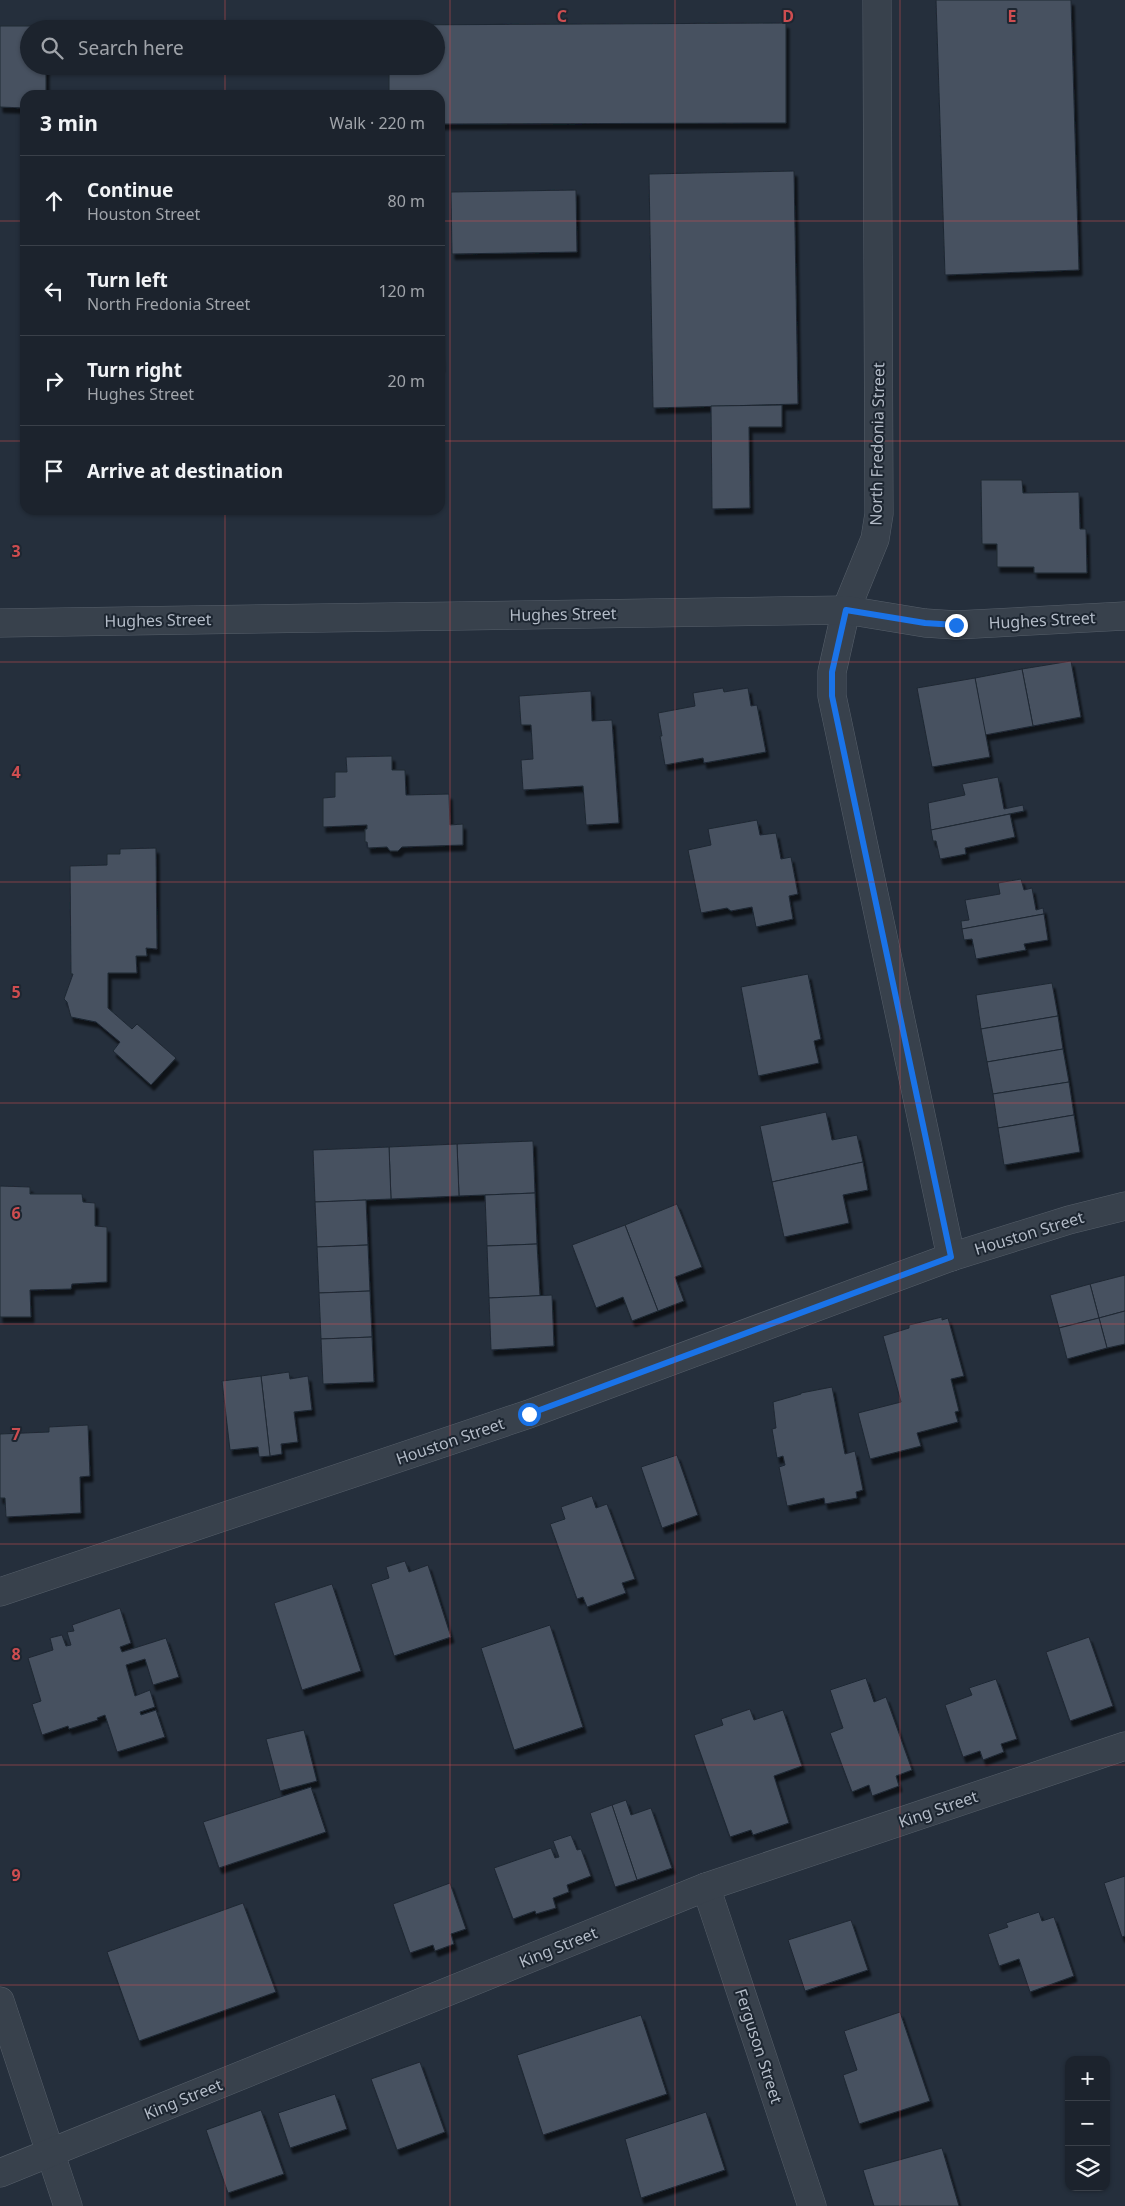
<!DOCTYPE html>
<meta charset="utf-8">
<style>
:root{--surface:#1c232d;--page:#252b35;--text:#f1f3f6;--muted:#a0a4aa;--line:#3a4049}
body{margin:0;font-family:"Noto Sans",sans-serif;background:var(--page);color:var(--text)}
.controls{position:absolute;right:15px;bottom:15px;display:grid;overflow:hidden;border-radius:10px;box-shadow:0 1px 4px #0004}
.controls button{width:45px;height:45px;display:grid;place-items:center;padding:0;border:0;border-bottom:1px solid var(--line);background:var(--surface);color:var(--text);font:25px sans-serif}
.stop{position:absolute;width:15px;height:15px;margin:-11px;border:4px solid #1a73e8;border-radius:50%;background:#fff}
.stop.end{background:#1a73e8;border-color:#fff;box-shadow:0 1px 5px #0008}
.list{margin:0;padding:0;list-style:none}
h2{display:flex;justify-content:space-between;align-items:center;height:65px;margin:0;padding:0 20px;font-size:21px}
h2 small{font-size:16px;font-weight:400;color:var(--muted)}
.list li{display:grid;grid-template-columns:32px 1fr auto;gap:15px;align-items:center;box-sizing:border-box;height:90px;padding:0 20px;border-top:1px solid var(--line)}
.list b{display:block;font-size:19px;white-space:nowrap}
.list p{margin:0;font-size:16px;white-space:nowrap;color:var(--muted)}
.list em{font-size:16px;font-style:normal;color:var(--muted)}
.icon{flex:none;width:28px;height:28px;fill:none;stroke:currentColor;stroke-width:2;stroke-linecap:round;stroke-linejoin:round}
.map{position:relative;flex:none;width:1125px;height:2206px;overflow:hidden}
.search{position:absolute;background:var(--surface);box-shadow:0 1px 4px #0004;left:20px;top:20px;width:425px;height:55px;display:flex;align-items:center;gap:12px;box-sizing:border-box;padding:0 18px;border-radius:28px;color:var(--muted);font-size:19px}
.panel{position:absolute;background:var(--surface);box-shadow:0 1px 4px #0004;left:20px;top:90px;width:425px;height:425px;border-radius:15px}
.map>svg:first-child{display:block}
.building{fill:#465160;stroke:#1f2833;filter:url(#shadow)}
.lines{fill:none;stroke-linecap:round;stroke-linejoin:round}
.minor-casing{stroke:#565f6a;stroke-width:29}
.minor{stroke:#38414c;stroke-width:28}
.route{stroke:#1a73e8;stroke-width:6}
.grid{fill:none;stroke:#ce4d50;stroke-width:1;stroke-opacity:0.55}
.labels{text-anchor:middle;stroke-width:4;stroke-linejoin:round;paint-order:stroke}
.street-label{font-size:16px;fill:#b4bcc8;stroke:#1d2631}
.grid-label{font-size:16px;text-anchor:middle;font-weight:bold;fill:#ce4d50;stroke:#1d2631;stroke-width:4;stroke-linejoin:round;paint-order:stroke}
</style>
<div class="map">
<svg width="1125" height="2206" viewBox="0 0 1125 2206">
<defs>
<filter id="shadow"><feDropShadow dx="3" dy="5.5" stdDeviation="1" flood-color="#0009"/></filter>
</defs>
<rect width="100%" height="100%" fill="#252f3c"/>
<!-- building -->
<g class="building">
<path d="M936,0h135l8,270 -134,5z"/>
<path d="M786,23v100l-346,1v-29h-51v-29h47v-37h-47v-4z"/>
<path d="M0,26h47v3h-18v37h17v29h-21v13l-25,-1z"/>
<path d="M794,171l4,233 -145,4 -4,-234z"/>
<path d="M576,190l1,62 -125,2 -1,-62z"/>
<path d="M440,330l1,37h-1z"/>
<path d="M782,405v22h-33l1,81 -38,1 -1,-103z"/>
<path d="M981,480h41l1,13 56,-1 1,37h6l1,44h-53v-6h-37v-23h-15z"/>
<path d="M1071,661l10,56 -48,9 -11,-57z"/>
<path d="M1022,669l11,57 -48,9 -10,-57z"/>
<path d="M975,678l15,79 -58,10 -15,-79z"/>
<path d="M723,688l1,4 24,-4 3,18 6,-1 9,47 -62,11 -1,-5 -38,7 -5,-29h2l-4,-23 37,-7 -2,-13z"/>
<path d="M591,691l1,30 20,-1 7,103 -33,2 -3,-39 -60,4 -2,-30 12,-1 -2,-34h-10l-2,-29z"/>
<path d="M392,756v14h13l1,25 43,-1 1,31 13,-1v21l-61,2 -4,4h-8l-3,-4 -19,1 -1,-6h-2v-13h2v-4l-44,2v-29l12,-1v-25h12l-1,-15z"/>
<path d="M998,777l6,32 19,-4 1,6 -93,19 -3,-27 37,-8 -3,-11z"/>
<path d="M1010,814l5,23 -50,11 1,6 -26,5 -4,-18h-3l-2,-11z"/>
<path d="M757,820l3,15 16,-2 5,26 10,-2 7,37 -9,2 4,23 -37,8 -4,-20 -21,4 -4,-3 -26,5 -13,-63 23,-5 -3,-16z"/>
<path d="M156,848l1,101 -11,-1 1,8h-11l1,17h-29v35l24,21 5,-5 39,34 -25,27 -38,-34 7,-9 -24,-20 -25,-5 -4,-15 -3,-3 9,-25h-2l-1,-108 37,-1v-11h13v-5z"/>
<path d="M1021,879l3,11 8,-2 4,22 7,-2 1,6 -82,15 -1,-8 8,-1 -4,-20 35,-6 -2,-11z"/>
<path d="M1044,914l4,26 -24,4 2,6 -50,9 -4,-20 -8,1 -2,-11z"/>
<path d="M808,974l13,65 -7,2 5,22 -61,13 -17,-89z"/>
<path d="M1052,983l6,33 -77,13 -5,-34z"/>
<path d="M1058,1016l5,33 -76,13 -6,-33z"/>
<path d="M1063,1049l6,33 -76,12 -6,-32z"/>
<path d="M1069,1082l5,33 -76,13 -5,-34z"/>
<path d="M826,1112l6,28 25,-5 6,27 -91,20 -12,-56z"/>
<path d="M1074,1115l6,37 -76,13 -6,-37z"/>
<path d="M533,1141l2,52 -76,3 -2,-52z"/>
<path d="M457,1144l2,52 -68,3 -2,-52z"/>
<path d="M389,1147l2,52 -76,3 -2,-52z"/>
<path d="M863,1162l5,28 -25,5 6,28 -65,14 -12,-55z"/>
<path d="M0,1186l30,1v7h52l1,8 12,1v23l12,1v55l-35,2 -1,5 -41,1 1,27h-31z"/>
<path d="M535,1193l2,51 -50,2 -2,-51z"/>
<path d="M366,1200l2,45 -51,2 -2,-45z"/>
<path d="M677,1204l25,63 -27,10 9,24 -26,10 -33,-86z"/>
<path d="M625,1225l33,86 -26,10 -9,-24 -27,11 -24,-63z"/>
<path d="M537,1244l3,52 -51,2 -2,-52z"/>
<path d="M368,1245l2,46 -51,2 -2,-46z"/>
<path d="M1125,1275v36l-26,7 -9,-34z"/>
<path d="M1090,1284l9,34 -40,10 -9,-33z"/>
<path d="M370,1291l2,46 -51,2 -2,-46z"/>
<path d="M552,1295l2,51 -63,4 -2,-52z"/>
<path d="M1125,1311v33l-18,4 -8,-30z"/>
<path d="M942,1317v3l6,-2 16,58 -13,3 8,32 -4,1 3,10 -41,11 4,13 -51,13 -12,-46 43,-11 -18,-66 26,-8v-3z"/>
<path d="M1099,1318l8,30 -40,11 -8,-31z"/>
<path d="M372,1337l2,45 -51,2 -2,-45z"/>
<path d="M289,1372l1,7 18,-3 4,34 -18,2 4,30 -17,2 1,10 -12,2 -9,-80z"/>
<path d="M261,1376l9,80 -11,1 -1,-10 -28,3 -8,-69z"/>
<path d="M832,1387l13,67 10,-3 8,39 -7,2 1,6 -32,6 -1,-6 -37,8 -8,-39 6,-2 -2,-9 -6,2 -5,-29 4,-1 -3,-26 28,-8v-1z"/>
<path d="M88,1425l2,51 -10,1 1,36 -75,4 -1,-19h-5v-64l49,-2v-5z"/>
<path d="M677,1455l21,60 -36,13 -21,-61z"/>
<path d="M592,1496l4,12 11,-4 28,75 -13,4 4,10 -39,14 -4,-10 -6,2 -27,-75 15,-5 -4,-12z"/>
<path d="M405,1561l4,11 19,-7 23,72 -57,19 -23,-72 18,-6 -3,-11z"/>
<path d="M332,1584l29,87 -59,19 -28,-87z"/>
<path d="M120,1608l11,35 -11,4 2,5 44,-14 13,39 -26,8 -8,-26 -19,6 9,31 15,-6 5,17 -15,5 1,3 15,-5 9,27 -48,15 -12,-37 -8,3 1,2 -29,9 -1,-3 -26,9 -10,-31 9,-3 -13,-43 25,-8 -3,-12 12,-3 4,11 5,-1 -4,-13 7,-1 -2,-6z"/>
<path d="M550,1625l33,102 -69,23 -33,-102z"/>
<path d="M1089,1637l24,69 -43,15 -24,-69z"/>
<path d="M866,1678l8,24 12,-5 26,73 -16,6 3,10 -27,10 -3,-11 -17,7 -22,-59 13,-5 -13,-38z"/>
<path d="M996,1679l21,60 -16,5 3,8 -21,8 -3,-9 -17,6 -18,-52 27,-10 -3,-7z"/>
<path d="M750,1709l4,11 29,-10 19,56 -28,10 15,47 -36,12 -2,-5 -21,7 -36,-102 29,-10 -2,-6z"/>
<path d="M304,1730l13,51 -37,10 -14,-52z"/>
<path d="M311,1787l15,45 -107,36 -16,-46z"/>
<path d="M626,1800l5,15 20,-7 21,60 -35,12 -25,-75z"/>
<path d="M612,1805l25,75 -22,7 -25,-74z"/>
<path d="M571,1835l6,15 4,-1 10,27 -24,9 2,7 -16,6 3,10 -20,6 -1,-3 -22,8 -19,-51 57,-20 4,10 4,-1 -6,-16z"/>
<path d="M1125,1876v60l-3,1 -18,-54z"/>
<path d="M450,1883l16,46 -15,5 3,10 -19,7 -2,-6 -23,8 -17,-49z"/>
<path d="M243,1903l33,89 -137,49 -32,-89z"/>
<path d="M1039,1912l3,9 12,-4 20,59 -44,16 -11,-33 -20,7 -11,-32 20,-7 -2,-4z"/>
<path d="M851,1920l17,50 -63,21 -17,-51z"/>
<path d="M900,2012l30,89 -71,23 -16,-49 14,-5 -13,-39z"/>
<path d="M641,2015l26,79 -124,41 -26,-80z"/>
<path d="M420,2062l25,70 -48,18 -26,-71z"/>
<path d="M335,2094l12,35 -57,19 -12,-35z"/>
<path d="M261,2110l23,64 -56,19 -22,-63z"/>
<path d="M706,2112l19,58 -84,28 -16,-59z"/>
<path d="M942,2148l17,58h-85l-11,-36z"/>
</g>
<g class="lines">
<!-- minor casing -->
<g class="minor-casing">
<g id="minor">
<path d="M877,0l2,514 -4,25 -29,71 -14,62v24l119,561"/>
<path d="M0,623l846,-13 79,13 31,2 169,-9"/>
<path d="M0,1592l529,-178 422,-157 118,-37 56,-14"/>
<path d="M706,1887l106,319"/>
<path d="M0,2001l68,205"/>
<path d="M0,2173l706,-286 419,-141"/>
</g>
</g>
<!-- minor -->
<use href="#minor" class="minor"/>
</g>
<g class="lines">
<!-- route -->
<path class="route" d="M529,1414l422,-157 -119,-561v-24l14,-62 79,13 31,2"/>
</g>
<!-- grid -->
<path class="grid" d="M225,0v29M450,0v2206M675,0v2206M900,0v2206M225,66v29M0,221h25M440,221h685M0,441h25M440,441h685M225,510v1696M0,662h1125M0,882h1125M0,1103h1125M0,1324h1125M0,1544h1125M0,1765h1125M0,1985h1125"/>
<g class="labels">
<!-- street labels -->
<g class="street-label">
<text transform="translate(877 444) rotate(-89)" y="6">North Fredonia Street</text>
<text transform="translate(563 614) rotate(-1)" y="6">Hughes Street</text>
<text transform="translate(158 620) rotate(-1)" y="6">Hughes Street</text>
<text transform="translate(1042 620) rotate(-3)" y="6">Hughes Street</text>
<text transform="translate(1029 1233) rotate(-17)" y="6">Houston Street</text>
<text transform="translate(450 1441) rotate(-19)" y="6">Houston Street</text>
<text transform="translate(938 1809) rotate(-19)" y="6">King Street</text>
<text transform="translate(558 1947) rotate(-22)" y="6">King Street</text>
<text transform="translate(759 2046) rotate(72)" y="6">Ferguson Street</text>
<text transform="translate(183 2099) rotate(-22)" y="6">King Street</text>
</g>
</g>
<g class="grid-label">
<text x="562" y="22">C</text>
<text x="788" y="22">D</text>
<text x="1012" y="22">E</text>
<text x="16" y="557">3</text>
<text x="16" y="778">4</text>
<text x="16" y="998">5</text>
<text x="16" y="1219">6</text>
<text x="16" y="1440">7</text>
<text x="16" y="1660">8</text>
<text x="16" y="1881">9</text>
</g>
</svg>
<div class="controls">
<button>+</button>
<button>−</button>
<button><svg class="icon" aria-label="layers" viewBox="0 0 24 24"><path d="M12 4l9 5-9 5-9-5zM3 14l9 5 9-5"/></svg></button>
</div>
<div class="stop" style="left:529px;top:1414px"></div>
<div class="stop end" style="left:956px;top:625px"></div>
<div class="search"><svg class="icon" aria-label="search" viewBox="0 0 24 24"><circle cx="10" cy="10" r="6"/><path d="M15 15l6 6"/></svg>Search here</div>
<section class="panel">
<h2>3 min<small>Walk · 220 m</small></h2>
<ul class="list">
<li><svg class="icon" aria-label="ahead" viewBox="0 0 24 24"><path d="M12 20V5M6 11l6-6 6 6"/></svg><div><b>Continue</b><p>Houston Street</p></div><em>80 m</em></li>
<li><svg class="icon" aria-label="left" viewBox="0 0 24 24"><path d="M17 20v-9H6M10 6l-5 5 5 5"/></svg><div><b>Turn left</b><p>North Fredonia Street</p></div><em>120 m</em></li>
<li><svg class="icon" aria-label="right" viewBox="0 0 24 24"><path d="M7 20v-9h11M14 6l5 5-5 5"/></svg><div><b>Turn right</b><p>Hughes Street</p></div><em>20 m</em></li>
<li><svg class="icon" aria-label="arrive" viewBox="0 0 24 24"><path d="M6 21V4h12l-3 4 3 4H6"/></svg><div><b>Arrive at destination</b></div></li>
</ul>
</section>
</div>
